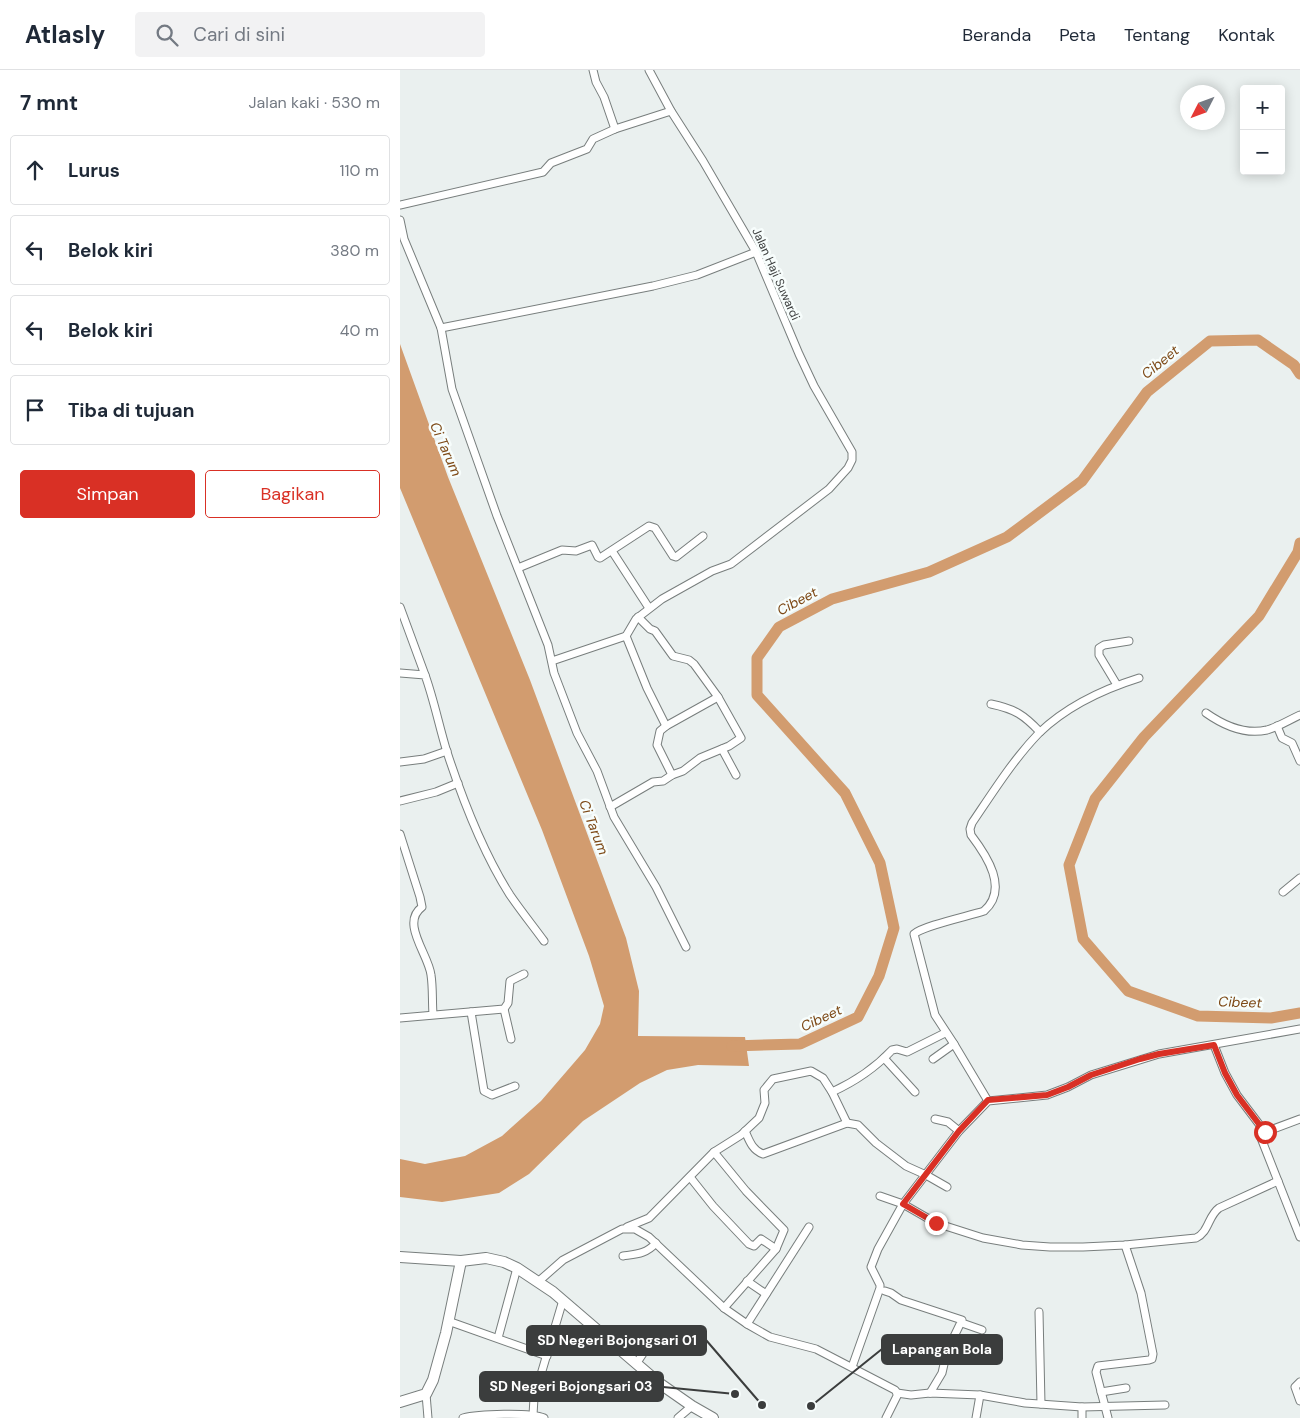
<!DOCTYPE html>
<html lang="id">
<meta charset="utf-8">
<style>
:root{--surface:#fff;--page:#f2f2f3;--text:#1f2937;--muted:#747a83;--line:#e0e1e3;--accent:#d93025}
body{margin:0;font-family:"DM Sans",sans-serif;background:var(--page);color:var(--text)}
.controls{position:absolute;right:15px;top:15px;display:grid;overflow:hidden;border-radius:5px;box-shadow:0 2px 12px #0003}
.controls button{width:45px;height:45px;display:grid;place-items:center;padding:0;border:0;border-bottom:1px solid var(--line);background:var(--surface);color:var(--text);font:25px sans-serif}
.compass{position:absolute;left:780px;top:15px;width:45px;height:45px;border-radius:50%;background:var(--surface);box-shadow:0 2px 12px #0003;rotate:228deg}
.stop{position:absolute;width:15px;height:15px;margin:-11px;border:4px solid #d93025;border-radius:50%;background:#fff}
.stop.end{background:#d93025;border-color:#fff;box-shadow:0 1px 5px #0008}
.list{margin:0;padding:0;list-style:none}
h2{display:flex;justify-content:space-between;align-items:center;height:65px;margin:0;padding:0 20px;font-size:21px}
h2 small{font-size:16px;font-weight:400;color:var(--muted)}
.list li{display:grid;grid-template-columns:32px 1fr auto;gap:15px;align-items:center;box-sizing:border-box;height:70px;margin:0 10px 10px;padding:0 10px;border:1px solid var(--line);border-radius:5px}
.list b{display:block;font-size:19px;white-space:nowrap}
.list em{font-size:16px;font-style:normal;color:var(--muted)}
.actions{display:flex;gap:10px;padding:15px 20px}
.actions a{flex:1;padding:11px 0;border:1px solid var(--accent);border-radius:5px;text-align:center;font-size:18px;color:var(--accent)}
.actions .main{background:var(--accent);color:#fff}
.icon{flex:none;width:28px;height:28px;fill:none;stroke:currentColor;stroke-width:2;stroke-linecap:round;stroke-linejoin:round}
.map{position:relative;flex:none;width:900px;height:1348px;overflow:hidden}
header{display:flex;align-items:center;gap:30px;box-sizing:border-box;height:70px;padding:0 25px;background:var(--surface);border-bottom:1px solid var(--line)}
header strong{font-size:24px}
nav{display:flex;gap:28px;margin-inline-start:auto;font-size:18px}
.search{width:350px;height:45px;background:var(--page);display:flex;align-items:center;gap:12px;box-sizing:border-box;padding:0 18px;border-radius:5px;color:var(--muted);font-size:19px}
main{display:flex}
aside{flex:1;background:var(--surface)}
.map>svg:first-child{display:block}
.water{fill:#d29c6f}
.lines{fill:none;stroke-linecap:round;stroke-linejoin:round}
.river{stroke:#d29c6f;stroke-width:11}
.street-casing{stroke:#787e7d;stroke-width:9}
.secondary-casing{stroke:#787e7d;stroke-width:12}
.street{stroke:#fff;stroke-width:7}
.secondary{stroke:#fff;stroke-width:10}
.route{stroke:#d93025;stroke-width:6}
.labels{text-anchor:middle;stroke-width:5;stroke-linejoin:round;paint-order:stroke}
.street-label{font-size:12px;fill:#3b3d3d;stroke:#f7fdfc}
.water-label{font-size:14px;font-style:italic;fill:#7d4916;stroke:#f7fdfc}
.leader{fill:none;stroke:#3b3d3d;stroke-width:2}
.callout-dot{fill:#3b3d3d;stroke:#f7fdfc;stroke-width:2}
.callout{fill:#3b3d3d;stroke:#3b3d3d;stroke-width:2}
.callout-label{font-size:14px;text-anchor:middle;font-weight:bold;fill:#fff}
</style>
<header>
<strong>Atlasly</strong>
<div class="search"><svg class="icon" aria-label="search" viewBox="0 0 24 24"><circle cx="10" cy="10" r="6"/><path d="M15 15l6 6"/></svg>Cari di sini</div>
<nav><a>Beranda</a><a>Peta</a><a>Tentang</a><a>Kontak</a></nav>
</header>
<main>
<aside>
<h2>7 mnt<small>Jalan kaki · 530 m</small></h2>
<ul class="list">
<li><svg class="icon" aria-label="ahead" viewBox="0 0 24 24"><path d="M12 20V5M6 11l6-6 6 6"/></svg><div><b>Lurus</b></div><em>110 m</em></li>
<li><svg class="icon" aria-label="left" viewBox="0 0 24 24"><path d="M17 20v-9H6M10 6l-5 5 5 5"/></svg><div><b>Belok kiri</b></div><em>380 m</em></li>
<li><svg class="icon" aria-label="left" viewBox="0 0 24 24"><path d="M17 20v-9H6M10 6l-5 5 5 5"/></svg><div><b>Belok kiri</b></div><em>40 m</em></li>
<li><svg class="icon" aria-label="arrive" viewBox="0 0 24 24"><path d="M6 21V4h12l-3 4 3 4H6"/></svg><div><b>Tiba di tujuan</b></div></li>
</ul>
<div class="actions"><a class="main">Simpan</a><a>Bagikan</a></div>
</aside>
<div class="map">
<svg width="900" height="1348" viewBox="0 0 900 1348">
<rect width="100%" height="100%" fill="#eaf0ef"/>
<!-- water -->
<path class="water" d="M0,274l48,133 82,203 96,258 13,53 -1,45 107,1 4,29 -51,-1 -31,5 -27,13 -57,38 -54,53 -30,19 -57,9 -42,-5v-38l25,5 40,-8 37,-20 39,-35 44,-51 15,-26 4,-18 -15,-50 -47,-126 -142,-342z"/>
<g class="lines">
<!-- river -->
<g class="river">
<path d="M900,473l-2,9 -39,64 -115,121 -49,62 -26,66 14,74 45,52 70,25 73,2 29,-5"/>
<path d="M332,976l68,-2 58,-27 21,-41 15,-48 -14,-65 -35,-70 -88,-98v-37l22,-31 53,-28 97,-27 78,-35 75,-56 65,-89 63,-51 48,-1 36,25 6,9"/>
</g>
<!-- street casing -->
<g class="street-casing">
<g id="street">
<path d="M193,0l3,12 8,15 11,32"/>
<path d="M0,135l143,-33 8,-9 36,-14 6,-10 22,-10 56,-18"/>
<path d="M0,150l4,19 37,89 11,61 45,127 51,129 6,28 23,60 20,38 17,46 42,70 30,60"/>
<path d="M41,258l212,-42 44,-11 59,-23"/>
<path d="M212,481l37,57"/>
<path d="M118,498l44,-18 14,1 16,-6 6,12 2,1 49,-32 6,2 18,28 3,1 27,-21"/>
<path d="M0,537l25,68"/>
<path d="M226,566l21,52 19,38"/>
<path d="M152,591l74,-25 10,-17 26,-20 50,-28 19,-7 98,-75 19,-21 4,-8v-8l-38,-66 -15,-32 -43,-102 -53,-91 -32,-50 -22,-41"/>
<path d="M0,603l25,2c9,25 14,51 22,77 16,49 35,99 63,143 11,16 23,31 34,46"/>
<path d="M717,615l-18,-30v-7l5,-3 25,-4"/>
<path d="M591,634c24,5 33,11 49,28"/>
<path d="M806,643c17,12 39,22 61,17 11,-3 22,-10 33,-15"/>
<path d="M877,656l5,12 10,5 8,18"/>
<path d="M322,679l14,26"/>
<path d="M0,692l24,-3 23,-8"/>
<path d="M272,705l-15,-30 3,-14 6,-5 52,-29"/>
<path d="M0,731l36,-9 22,-9"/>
<path d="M210,737l43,-25 10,-1 9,-6 11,-4 17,-13 29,-12 12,-8 -23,-41 -24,-33 -5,-4 -16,-4 -18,-25 -5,-2 -12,-12"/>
<path d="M0,764l20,63 2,10c-22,16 7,48 9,68 2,13 1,26 2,39"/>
<path d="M883,822l17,-14"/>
<path d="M104,939l7,30"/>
<path d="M71,942l13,79 8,4 23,-9"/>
<path d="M0,948l104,-9 4,-6 2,-22 14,-7"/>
<path d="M814,975l11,28 12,22 28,37"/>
<path d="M484,988l31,34"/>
<path d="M533,989l21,-15"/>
<path d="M432,1022l15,31"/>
<path d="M588,1031l-34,-57 -19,-29 -21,-81c8,-8 55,-18 70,-23 25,-22 3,-55 -13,-76l-1,-6 2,-6c21,-31 41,-63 67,-90 27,-26 65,-44 100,-55"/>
<path d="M535,1049l13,3 11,9"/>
<path d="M900,1049l-35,13 -4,6 39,99"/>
<path d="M345,1061c4,9 7,19 18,23l84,-31 11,2 18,18 30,23 20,9 21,12"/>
<path d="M314,1082l32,39 38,39 -8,19 -52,59"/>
<path d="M290,1107l23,29 36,38 5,2 7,-7 15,10"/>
<path d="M480,1126l23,8 33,19 47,15 39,7 28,2h33l42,-2 71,-7c13,-6 12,-22 23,-30l59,-27"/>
<path d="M227,1157l22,-9 65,-66 27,-17 18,-17 6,-15 -1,-13 9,-11 38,-8 12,7 9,14c22,-10 43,-24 60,-42l5,-1 10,3 38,-19"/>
<path d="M223,1186c14,-2 23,-2 33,-13"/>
<path d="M139,1211l24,-21 59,-31h13l14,8 75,71 23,16 23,13 46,12 79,41 2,3v3l-11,22"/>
<path d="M347,1211l19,13"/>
<path d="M485,1221l6,2 10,7 61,20 -15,31 -5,22 -12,20"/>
<path d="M639,1242l2,92"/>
<path d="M48,1251l99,35"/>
<path d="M562,1253l20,7"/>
<path d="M347,1254l62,-97"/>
<path d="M98,1268l19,-70"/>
<path d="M236,1294l16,-24"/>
<path d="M452,1297l28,-79v-3l-9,-18 7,-18 25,-45 56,-73 29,-30 59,-6 21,-8 23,-12 68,-21 141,-25"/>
<path d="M900,1312l-5,5 5,14"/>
<path d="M701,1322l25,-4"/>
<path d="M497,1323l14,2 19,-2 50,2 45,8 57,4 83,-2"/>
<path d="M26,1324l2,24"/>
<path d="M682,1337v11"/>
<path d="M133,1345l1,-17 29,-98"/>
<path d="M63,1348c15,-4 67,-6 81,0"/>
<path d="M278,1348l14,-12"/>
<path d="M576,1348l4,-23"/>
<path d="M708,1348l-12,-46 2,-6 51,-6 3,-1 1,-5 -12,-61 -16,-48"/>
</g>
</g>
<!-- secondary casing -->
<g class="secondary-casing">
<g id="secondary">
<path d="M0,1187l61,4 25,-3 18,4 13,6 36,24 106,91 33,23 21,12"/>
<path d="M0,1332l26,-8 7,-14 13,-47 15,-72"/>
</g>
</g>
<!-- street -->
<use href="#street" class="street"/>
<!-- secondary -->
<use href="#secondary" class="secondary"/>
</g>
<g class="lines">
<!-- route -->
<path class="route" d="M536,1153l-33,-19 56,-73 29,-31 59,-5 21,-8 23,-12 49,-16 19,-5 55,-9 11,28 12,22 28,37"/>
</g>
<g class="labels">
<!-- street labels -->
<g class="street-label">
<text transform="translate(376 204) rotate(66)" y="4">Jalan Haji Suwardi</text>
</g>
<!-- water labels -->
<g class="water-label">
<text transform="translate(760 292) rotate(-39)" y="5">Cibeet</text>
<text transform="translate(46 379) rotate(66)" y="5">Ci Tarum</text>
<text transform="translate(397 531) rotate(-28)" y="5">Cibeet</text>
<text transform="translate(194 757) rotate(69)" y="5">Ci Tarum</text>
<text transform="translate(840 932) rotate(2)" y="5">Cibeet</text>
<text transform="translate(421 948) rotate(-25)" y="5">Cibeet</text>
</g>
</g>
<!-- callouts -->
<path class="leader" d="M362 1335L306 1270M411 1336L482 1279M335 1324L263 1317"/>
<g class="callout-dot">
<circle cx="362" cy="1335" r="5"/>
<circle cx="411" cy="1336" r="5"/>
<circle cx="335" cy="1324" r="5"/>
</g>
<g class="callout">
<rect x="127" y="1256" width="179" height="29" rx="5"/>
<rect x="482" y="1265" width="120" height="29" rx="5"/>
<rect x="80" y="1302" width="183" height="29" rx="5"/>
</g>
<g class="callout-label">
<text x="217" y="1275">SD Negeri Bojongsari 01</text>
<text x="542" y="1284">Lapangan Bola</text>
<text x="171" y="1321">SD Negeri Bojongsari 03</text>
</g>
</svg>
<div class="controls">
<button>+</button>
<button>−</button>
</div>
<svg class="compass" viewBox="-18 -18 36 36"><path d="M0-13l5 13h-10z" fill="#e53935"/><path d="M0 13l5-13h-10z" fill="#747a83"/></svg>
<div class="stop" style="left:865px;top:1062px"></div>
<div class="stop end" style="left:536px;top:1153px"></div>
</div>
</main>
